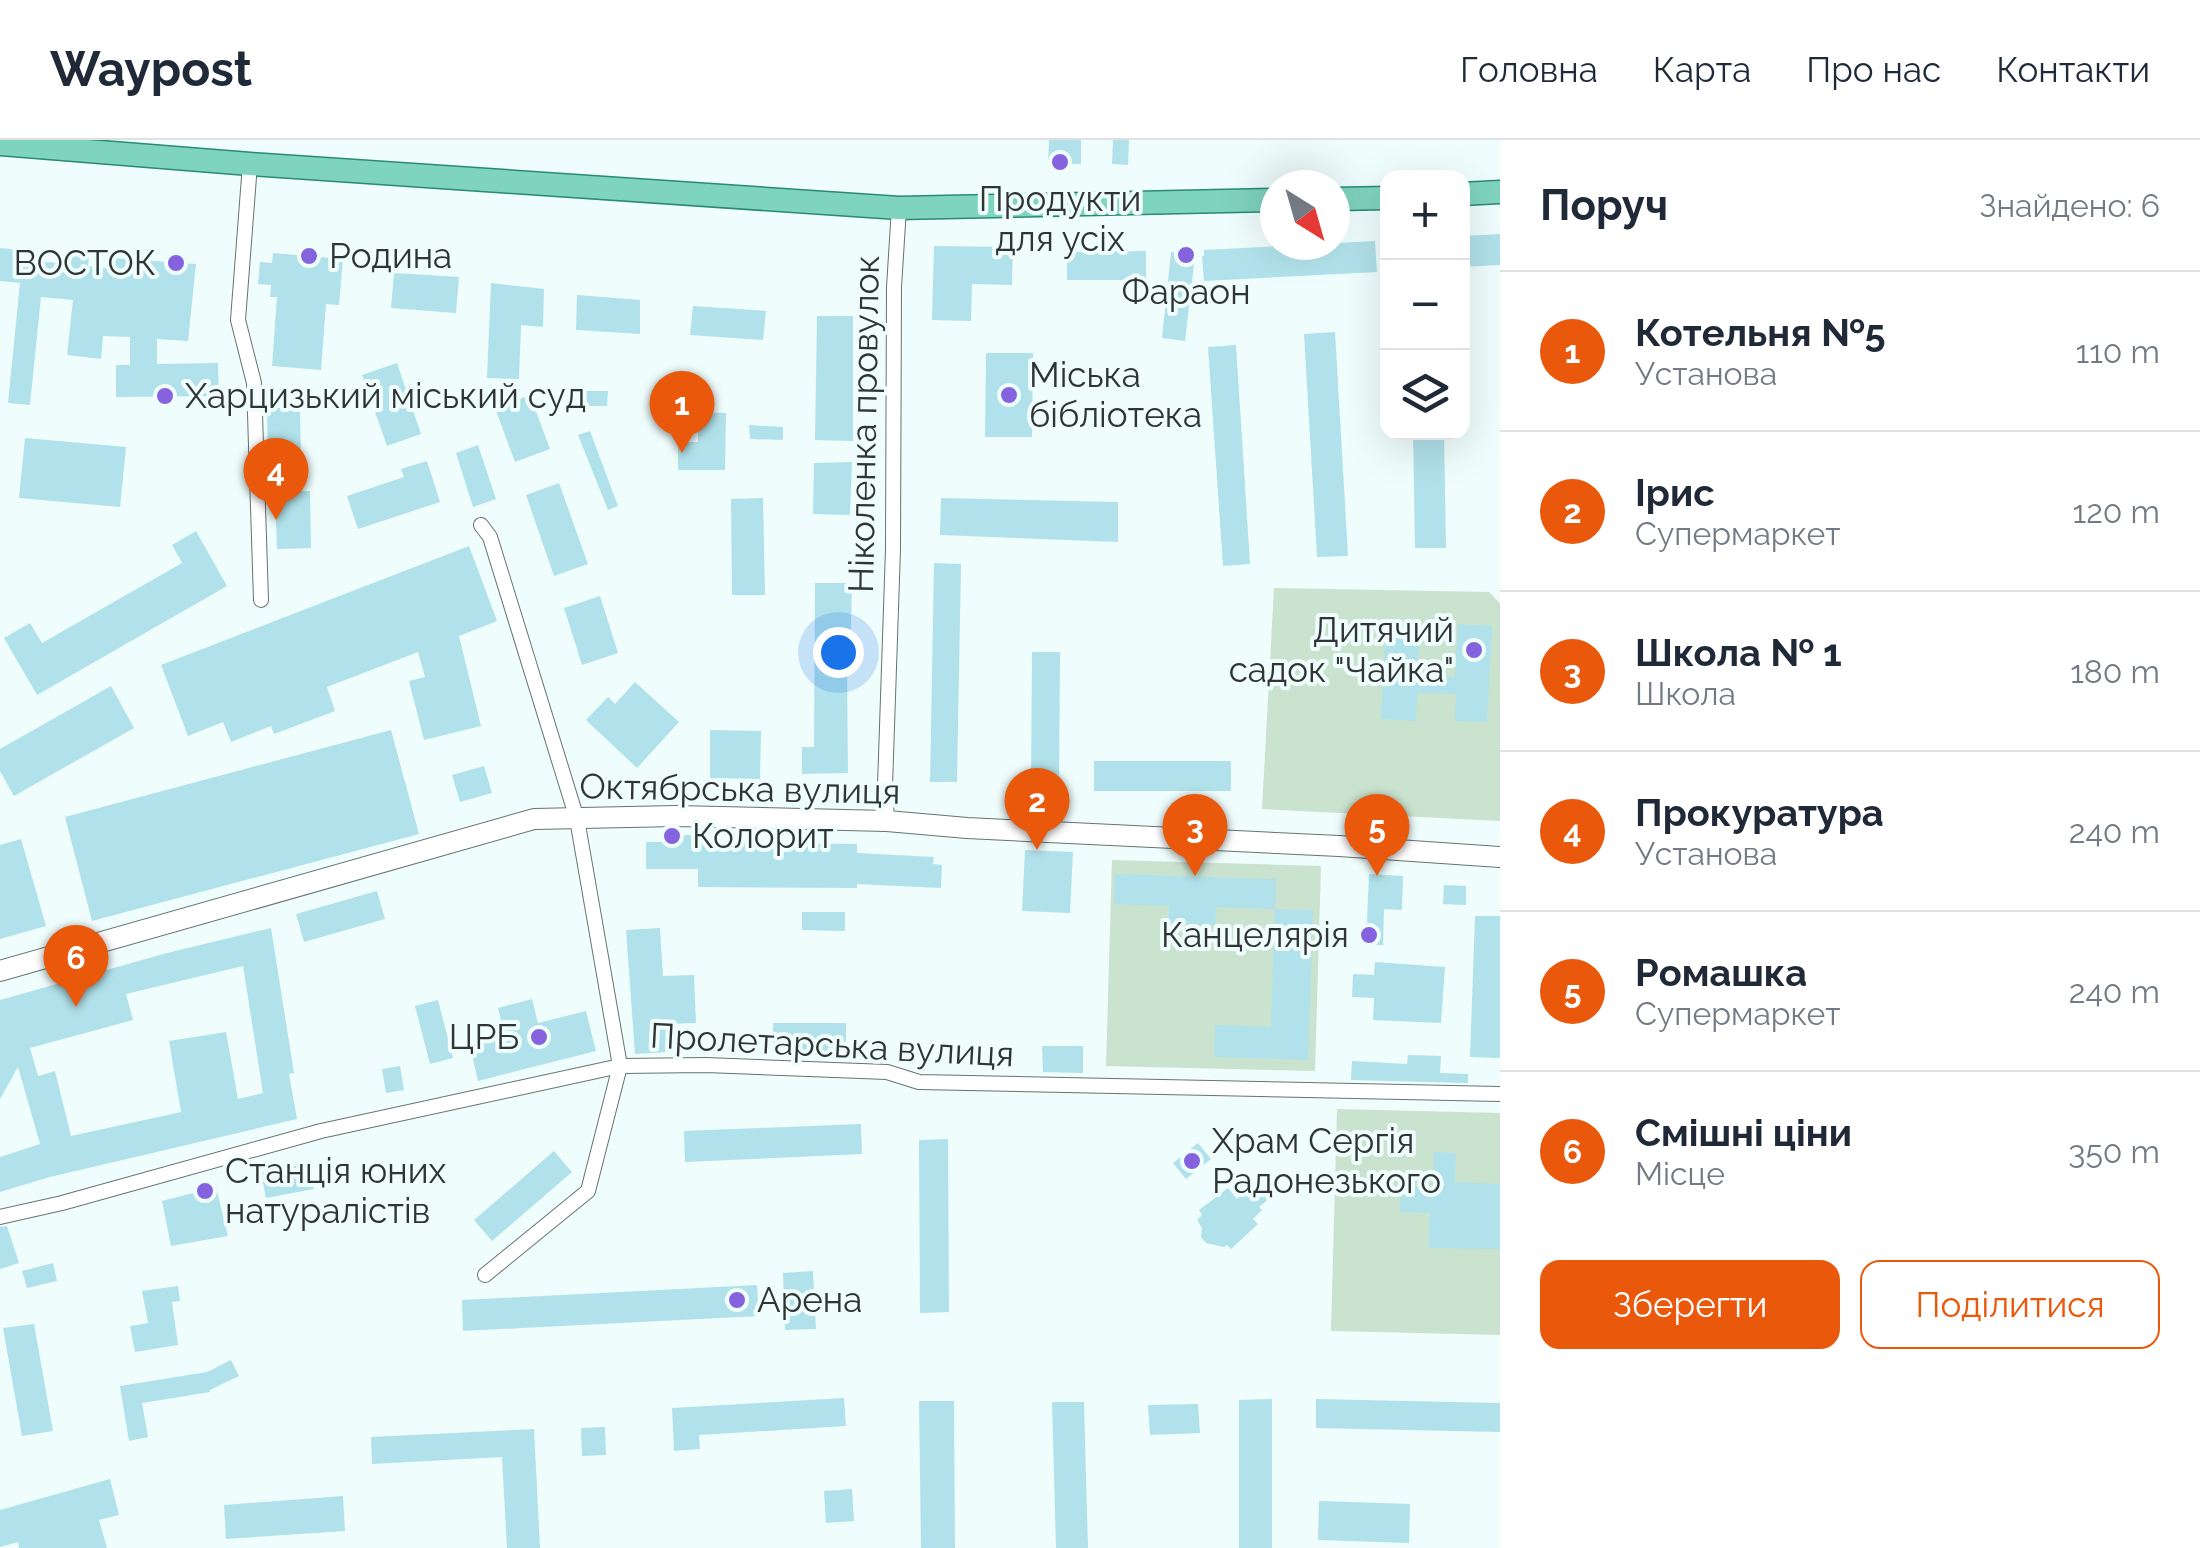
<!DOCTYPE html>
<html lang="uk">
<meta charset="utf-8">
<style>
:root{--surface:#fff;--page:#f2f2f3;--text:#1f2937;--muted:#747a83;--line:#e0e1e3;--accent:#ea580c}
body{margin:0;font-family:Raleway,sans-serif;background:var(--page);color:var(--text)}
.controls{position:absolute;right:30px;top:30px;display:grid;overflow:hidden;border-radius:20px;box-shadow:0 10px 40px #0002}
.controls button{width:90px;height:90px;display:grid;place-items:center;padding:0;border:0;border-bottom:2px solid var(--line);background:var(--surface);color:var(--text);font:50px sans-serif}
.compass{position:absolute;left:1260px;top:30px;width:90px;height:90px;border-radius:50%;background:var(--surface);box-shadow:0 10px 40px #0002;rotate:143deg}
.you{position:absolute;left:838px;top:512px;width:35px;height:35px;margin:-25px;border:8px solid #fff;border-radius:50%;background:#1a73e8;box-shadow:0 0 0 15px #1a73e833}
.badge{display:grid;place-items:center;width:65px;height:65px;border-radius:50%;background:var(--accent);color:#fff;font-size:32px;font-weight:700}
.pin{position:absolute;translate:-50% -82px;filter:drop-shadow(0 2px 5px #0008)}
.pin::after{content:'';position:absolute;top:52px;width:35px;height:30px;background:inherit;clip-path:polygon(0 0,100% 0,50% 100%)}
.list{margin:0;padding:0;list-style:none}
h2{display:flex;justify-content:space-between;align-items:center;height:130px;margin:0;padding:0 40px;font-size:42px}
h2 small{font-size:32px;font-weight:400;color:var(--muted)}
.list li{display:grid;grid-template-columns:65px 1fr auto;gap:30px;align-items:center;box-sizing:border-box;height:160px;padding:0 40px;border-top:2px solid var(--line)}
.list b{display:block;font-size:38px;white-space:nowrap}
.list p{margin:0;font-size:32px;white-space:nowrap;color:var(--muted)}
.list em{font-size:32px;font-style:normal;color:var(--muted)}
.actions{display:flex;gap:20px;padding:30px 40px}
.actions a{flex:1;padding:22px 0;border:2px solid var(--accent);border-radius:20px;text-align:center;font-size:35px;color:var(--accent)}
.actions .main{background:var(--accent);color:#fff}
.icon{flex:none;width:55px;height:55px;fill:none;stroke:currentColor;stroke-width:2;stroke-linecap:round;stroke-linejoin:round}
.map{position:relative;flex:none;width:1500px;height:1408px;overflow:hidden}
header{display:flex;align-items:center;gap:60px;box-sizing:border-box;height:140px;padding:0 50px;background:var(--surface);border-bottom:2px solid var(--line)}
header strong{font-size:48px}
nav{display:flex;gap:55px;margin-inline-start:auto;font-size:35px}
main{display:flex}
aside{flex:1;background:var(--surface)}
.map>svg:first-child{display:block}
.green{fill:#cae3ce}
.building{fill:#b1e1ea;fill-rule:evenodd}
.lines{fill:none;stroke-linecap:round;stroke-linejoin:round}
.minor-casing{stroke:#667372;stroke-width:16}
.secondary-casing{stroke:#667372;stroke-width:22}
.primary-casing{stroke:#2b8a72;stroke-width:25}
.minor{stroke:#fff;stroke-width:14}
.secondary{stroke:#fff;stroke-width:20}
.primary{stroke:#7fd4be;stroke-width:22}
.poi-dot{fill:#8663de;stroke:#effdfc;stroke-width:4}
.labels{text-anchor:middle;stroke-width:8;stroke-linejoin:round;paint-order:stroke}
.poi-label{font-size:35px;fill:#2f3534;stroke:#effdfc;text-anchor:start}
.street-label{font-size:35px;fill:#2f3534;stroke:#effdfc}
</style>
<header>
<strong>Waypost</strong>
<nav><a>Головна</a><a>Карта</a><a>Про нас</a><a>Контакти</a></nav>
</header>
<main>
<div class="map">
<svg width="1500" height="1408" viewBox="0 0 1500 1408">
<rect width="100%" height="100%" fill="#effdfc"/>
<!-- green -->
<g class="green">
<path d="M1274,448l215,4 11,11v218l-238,-12z"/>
<path d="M1112,720l209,6 -6,205 -209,-5z"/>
<path d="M1337,969l163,4v222l-169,-4z"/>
</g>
<!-- building -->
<g class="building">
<path d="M1049,0h32v24l-33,-1z"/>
<path d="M1113,0h16l-1,25 -16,-1z"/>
<path d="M1500,94v31l-38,2v-31z"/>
<path d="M1375,101l2,31 -173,9 -2,-25h2v-6z"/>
<path d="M934,106l79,1 -1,38 -40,-1 -1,37 -39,-1z"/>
<path d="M0,108l23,2 -1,9 34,4 1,-9 32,3 -1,9 25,3 1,-11 82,6 -8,77 -31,-2v25l61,-1 1,33 -103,1v-32h14v-28l-27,-1 -2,23 -34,-4 6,-55 -32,-3 -11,108 -22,-2 12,-120 -20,-2z"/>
<path d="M1146,111v29h-79v-28z"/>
<path d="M1171,112l24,3 -10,86 -23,-3z"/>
<path d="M273,113l70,6 -4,46 -13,-1 -5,66 -49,-4 5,-69h-7l1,-12 -13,-1 2,-22 12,1z"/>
<path d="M394,133l65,4 -3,36 -65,-5z"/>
<path d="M491,143l53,6 -1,38 -22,-2 -2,54 -32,-1z"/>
<path d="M577,155l63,5v34l-64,-4z"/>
<path d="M693,166l73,5 -3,29 -73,-5z"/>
<path d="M817,176h36v125l-38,-1z"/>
<path d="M1335,192l13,224 -31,1 -13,-223z"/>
<path d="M1236,205l14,219 -27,2 -15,-219z"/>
<path d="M986,213h47l-1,84h-47z"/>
<path d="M397,223l24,71 -34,12 -25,-71z"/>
<path d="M571,251h37l-1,15h-37z"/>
<path d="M530,255l20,54 -35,13 -20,-54z"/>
<path d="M267,268h33l1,54h-33z"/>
<path d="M698,272l28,1 -1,57h-47v-28h20z"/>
<path d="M749,285l34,2v13l-33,-1z"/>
<path d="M590,291l28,75 -10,4 -30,-75z"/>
<path d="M1413,292h31l2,116h-31z"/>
<path d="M25,298l101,9 -6,60 -101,-9z"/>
<path d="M478,305l18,54 -23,8 -17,-54z"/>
<path d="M427,321l13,41 -82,27 -11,-33 57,-19 -3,-8z"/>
<path d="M852,322l-2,53 -37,-1 1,-51z"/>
<path d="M559,343l29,81 -34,12 -28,-81z"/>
<path d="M310,351l1,57 -34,1 -2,-57z"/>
<path d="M763,358l2,97h-33l-1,-96z"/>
<path d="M941,358l177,4v40l-178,-7z"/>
<path d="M196,391l31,55 -190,109 -33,-57 26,-15 12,20 140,-80 -10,-18z"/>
<path d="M469,406l28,75 -38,15 22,90 -57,14 -15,-59 16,-4 -7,-25 -91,35 8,24 -61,23 -3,-8 -40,16 -8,-20 -35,14 -27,-71z"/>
<path d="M934,423l27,1 -4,218h-27z"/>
<path d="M815,443h37l-2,86h-3l1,104 -46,1v-27h12z"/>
<path d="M600,456l18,57 -36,12 -18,-57z"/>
<path d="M1386,480l34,2 -3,53 38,2 3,-53 34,2 -5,96 -32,-1 1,-27 -39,-1 -1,28 -35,-2z"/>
<path d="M1032,512h28l-1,137h-28z"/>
<path d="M635,542l44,40 -42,46 -51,-48 22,-23 7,7z"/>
<path d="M111,546l23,42 -120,68 -14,-25v-22z"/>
<path d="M391,590l28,104 -327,87 -27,-104z"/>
<path d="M710,590l51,1 -1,48 -50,-1z"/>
<rect x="1094" y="621" width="137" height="30"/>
<path d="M484,626l8,27 -32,9 -8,-27z"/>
<path d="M665,695h32v7l160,2v9l77,4 -1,7 9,1 -1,23 -84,-4v4l-159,-1v-18h-52v-27h19z"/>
<path d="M21,699l25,87 -46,13v-94z"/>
<path d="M1025,710l48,2 -3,61 -48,-2z"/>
<path d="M1115,734l161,5 -1,30 -59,-2 -1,18 -47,-2 1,-17 -55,-2z"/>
<path d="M1369,734l34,2 -1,34 -18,-1 -1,36h-17z"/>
<path d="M1444,745l22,1v19l-23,-1z"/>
<path d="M377,751l8,28 -81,23 -8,-28z"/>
<path d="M1275,769l38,1 -5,150 -94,-3 1,-32 56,2z"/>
<path d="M802,772h43v19l-43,-1z"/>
<path d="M1475,776h25v142l-30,-1z"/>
<path d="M271,788l23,145 -5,1 8,45 -247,58 -50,15v-35l40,-13 -22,-77 -18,32v-99l167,-47zM243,826l20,127 -25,6 -12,-67 -57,9 12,71 -110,24 -16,-65 -17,5 -8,-28 103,-28 -7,-26z"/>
<path d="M660,788l3,48 31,-1 2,48 -30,1 1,28 -32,2 -9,-124z"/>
<path d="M1375,822l70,5 -4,56 -68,-3 1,-22 -22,-1 1,-23 21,1z"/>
<path d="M532,859l6,24 48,-12 10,40 -118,30 -9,-39 35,-9 -6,-25z"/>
<path d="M438,860l15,58 -23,6 -15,-58z"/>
<rect x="773" y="883" width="73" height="30"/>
<path d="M1042,906h41v27l-40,-1z"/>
<path d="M1408,915l33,1 -1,17 28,1v9l-117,-3 1,-19 55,3z"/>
<path d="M400,926l4,24 -18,3 -4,-24z"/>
<path d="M861,984l1,30 -177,8 -1,-31z"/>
<path d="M948,999l1,173 -29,1 -1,-173z"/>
<path d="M1198,1003l13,16 -25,20 -13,-16z"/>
<path d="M554,1011l18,21 -80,69 -18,-21z"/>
<path d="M1434,1012l22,1 -1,29 45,2v65l-71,-1 1,-35 -30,-1 1,-26 32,1z"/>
<path d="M310,1023l4,26 -48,9 -5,-25z"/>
<path d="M1264,1036l13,16 -18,15 3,3 -9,9 5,5 -27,25 -4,-4 -3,2 -18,-4 -5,-6 1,-9 -5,-8 5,-5 -3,-5 29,-22 9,11z"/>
<path d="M216,1047l12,49 -57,10 -9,-45z"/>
<path d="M7,1086l12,37 -19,6v-42z"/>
<path d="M53,1123l4,18 -30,7 -5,-17z"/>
<path d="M813,1131l3,58 -31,1 -2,-57z"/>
<path d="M757,1145l2,31 -296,15 -1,-31z"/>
<path d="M178,1146l2,15 -8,1 6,43 -43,7 -5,-26 18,-3 -6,-32z"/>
<path d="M34,1184l19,107 -31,5 -19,-108z"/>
<path d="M231,1220l8,16 -29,14v2l-68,11 6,34 -19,4 -9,-55 87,-14z"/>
<path d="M844,1258l2,28 -147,9 1,14 -26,2 -2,-43z"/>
<path d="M1272,1259v149h-33v-148z"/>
<path d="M1316,1259l184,4v29l-184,-4z"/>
<path d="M919,1261h35l1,147h-34z"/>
<path d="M1052,1262h32l4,146h-32z"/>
<path d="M1198,1264l2,29 -50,2 -2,-30z"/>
<path d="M605,1287l1,28 -24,1 -1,-28z"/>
<path d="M534,1289l6,119h-33l-5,-91 -130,7 -1,-27z"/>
<path d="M110,1339l9,36 -20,5 8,28h-88l-1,-6 -18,5v-37z"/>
<path d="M852,1349l2,32 -28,2 -2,-32z"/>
<path d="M343,1356l2,35 -119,8 -2,-34z"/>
<path d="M1319,1361l91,3 -1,39 -91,-3z"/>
</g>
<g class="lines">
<!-- minor casing -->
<g class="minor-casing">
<g id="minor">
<path d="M250,24l-12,156 16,63 7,217"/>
<path d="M481,385l9,12 87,282 43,247 -32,125 -103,84"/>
<path d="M887,681l-2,-35 8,-237 1,-262 5,-79"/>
<path d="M0,1077l62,-14 259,-72 299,-65 86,-1 181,7 32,10 581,12"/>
</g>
</g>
<!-- secondary casing -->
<g class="secondary-casing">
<path id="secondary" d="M0,831l534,-152 142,-3 211,5 80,7 372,18 161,11"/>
</g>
<!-- primary casing -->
<g class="primary-casing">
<g id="primary">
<path d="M0,4l250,20 649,44 376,-8"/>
<path d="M1462,54l38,-2"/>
<path d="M1335,59l53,-1"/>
</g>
</g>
<!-- minor -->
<use href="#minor" class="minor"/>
<!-- secondary -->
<use href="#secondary" class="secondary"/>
<!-- primary -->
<use href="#primary" class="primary"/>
</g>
<!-- markers -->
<g class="poi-dot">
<circle cx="1060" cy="22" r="10"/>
<circle cx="1186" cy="115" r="10"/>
<circle cx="309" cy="116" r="10"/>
<circle cx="176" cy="123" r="10"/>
<circle cx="1009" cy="255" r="10"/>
<circle cx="165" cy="256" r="10"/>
<circle cx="1474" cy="510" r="10"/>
<circle cx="672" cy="696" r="10"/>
<circle cx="1369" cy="795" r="10"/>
<circle cx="539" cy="897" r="10"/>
<circle cx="1192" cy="1021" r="10"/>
<circle cx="205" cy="1051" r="10"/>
<circle cx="737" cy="1160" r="10"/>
</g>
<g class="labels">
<!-- poi labels -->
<g class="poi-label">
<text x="1060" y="71" text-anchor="middle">Продукти<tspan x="1060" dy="40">для усіх</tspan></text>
<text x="329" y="128">Родина</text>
<text x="156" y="135" text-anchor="end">ВОСТОК</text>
<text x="1186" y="164" text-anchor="middle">Фараон</text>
<text x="1029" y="247">Міська<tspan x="1029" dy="40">бібліотека</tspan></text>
<text x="185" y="268">Харцизький міський суд</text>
<text x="1454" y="502" text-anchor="end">Дитячий<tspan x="1454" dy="40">садок "Чайка"</tspan></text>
<text x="692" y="708">Колорит</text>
<text x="1349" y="807" text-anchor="end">Канцелярія</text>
<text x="519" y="909" text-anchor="end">ЦРБ</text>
<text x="1212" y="1013">Храм Сергія<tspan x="1212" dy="40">Радонезького</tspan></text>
<text x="225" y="1043">Станція юних<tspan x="225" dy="40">натуралістів</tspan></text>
<text x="757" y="1172">Арена</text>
</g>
<!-- street labels -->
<g class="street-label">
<text transform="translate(864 284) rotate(-89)" y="12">Ніколенка провулок</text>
<text transform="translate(740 649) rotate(1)" y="12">Октябрська вулиця</text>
<text transform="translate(832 905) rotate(3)" y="12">Пролетарська вулиця</text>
</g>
</g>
</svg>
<div class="controls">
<button>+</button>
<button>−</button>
<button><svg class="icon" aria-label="layers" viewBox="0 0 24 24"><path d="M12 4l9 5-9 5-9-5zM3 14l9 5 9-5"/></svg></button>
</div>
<svg class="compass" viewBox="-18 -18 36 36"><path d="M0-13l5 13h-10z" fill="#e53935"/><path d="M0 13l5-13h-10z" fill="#747a83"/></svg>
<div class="you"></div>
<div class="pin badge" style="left:682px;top:313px">1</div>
<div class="pin badge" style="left:1037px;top:710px">2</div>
<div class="pin badge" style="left:1195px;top:736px">3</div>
<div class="pin badge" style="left:276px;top:380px">4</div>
<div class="pin badge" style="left:1377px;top:736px">5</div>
<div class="pin badge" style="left:76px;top:867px">6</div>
</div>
<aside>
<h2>Поруч<small>Знайдено: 6</small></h2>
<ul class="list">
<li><span class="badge">1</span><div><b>Котельня №5</b><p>Установа</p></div><em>110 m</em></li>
<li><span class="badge">2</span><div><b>Ірис</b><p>Супермаркет</p></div><em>120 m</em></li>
<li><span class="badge">3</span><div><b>Школа № 1</b><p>Школа</p></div><em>180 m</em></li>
<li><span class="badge">4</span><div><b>Прокуратура</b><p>Установа</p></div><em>240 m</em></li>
<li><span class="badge">5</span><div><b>Ромашка</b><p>Супермаркет</p></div><em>240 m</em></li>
<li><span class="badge">6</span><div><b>Смішні ціни</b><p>Місце</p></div><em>350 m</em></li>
</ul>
<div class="actions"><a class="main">Зберегти</a><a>Поділитися</a></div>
</aside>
</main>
